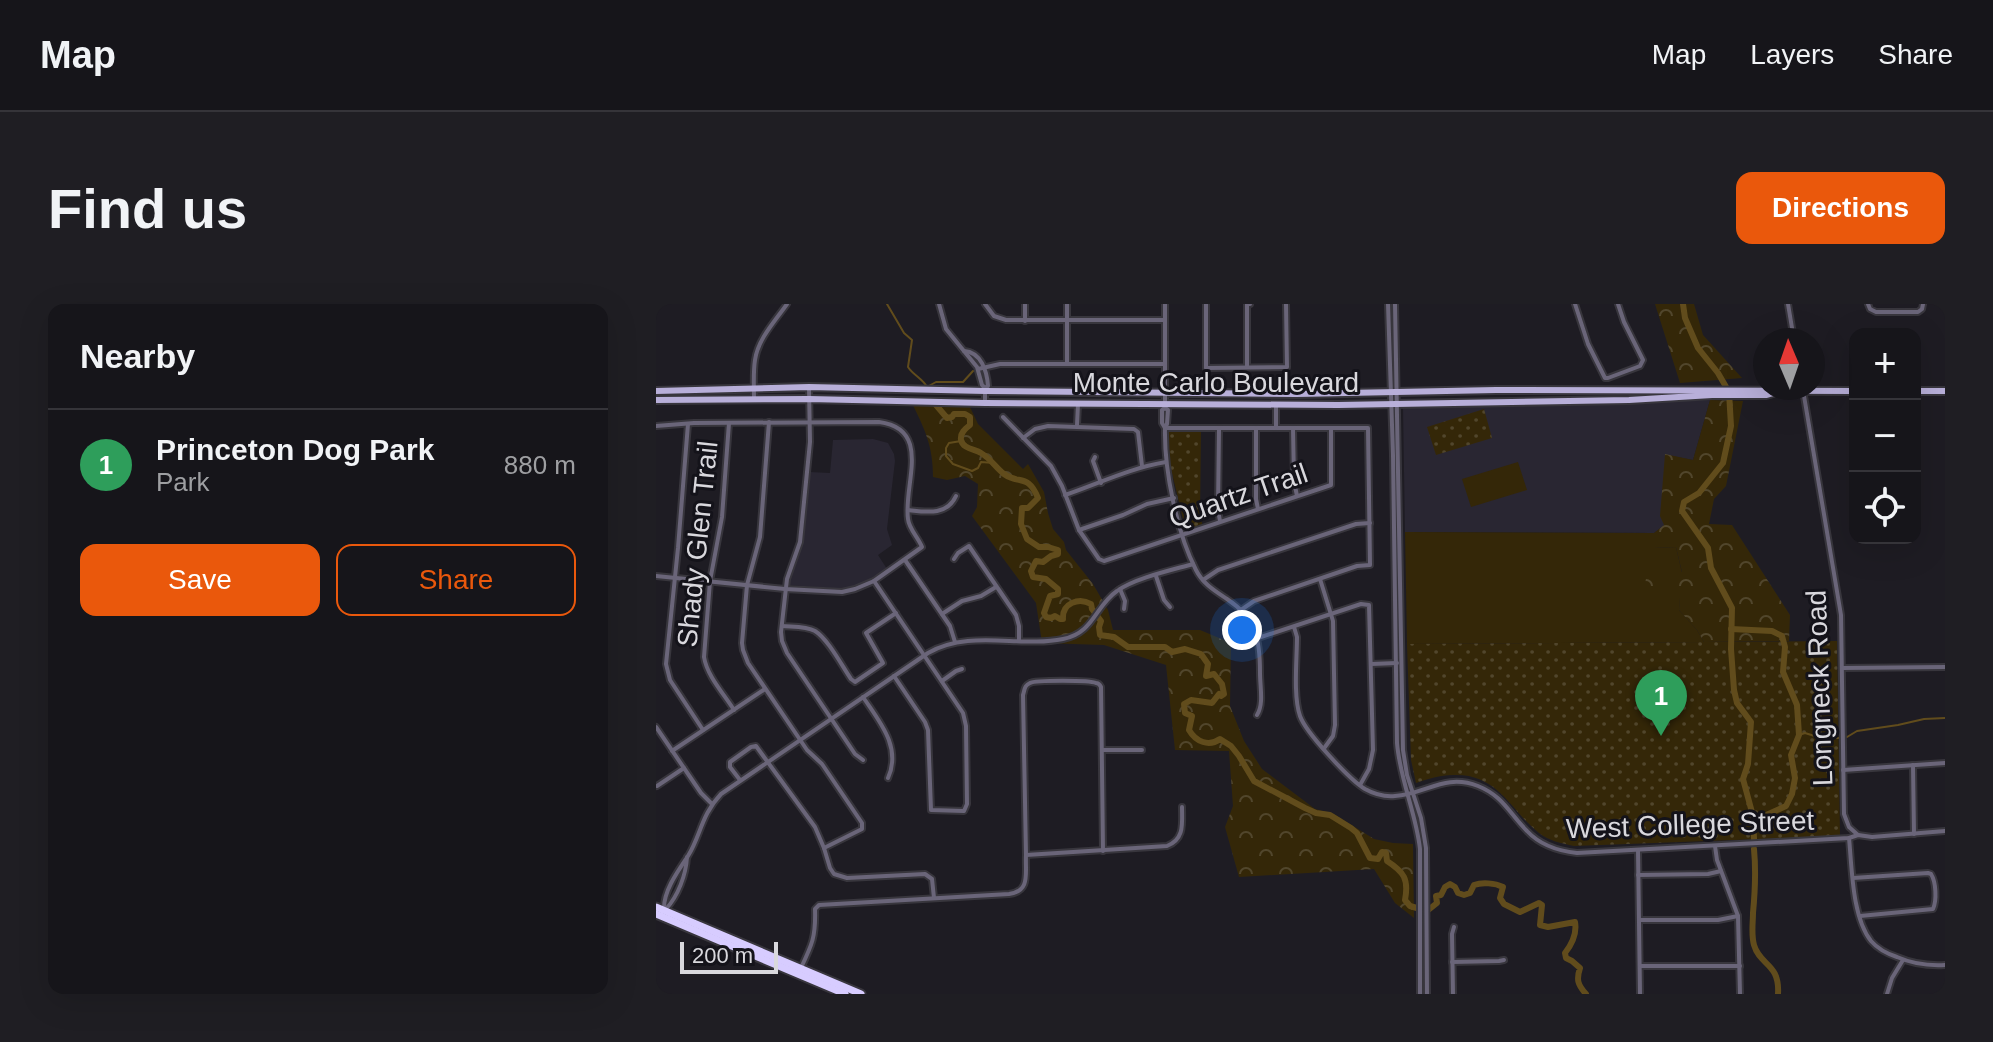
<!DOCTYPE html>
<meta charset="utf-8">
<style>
:root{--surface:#16151a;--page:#1f1e23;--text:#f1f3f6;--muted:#9e9fa2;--line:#353439;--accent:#ea580c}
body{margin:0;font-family:Helvetica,sans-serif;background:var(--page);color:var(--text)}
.controls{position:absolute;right:24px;top:24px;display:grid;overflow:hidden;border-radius:16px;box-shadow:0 8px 32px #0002}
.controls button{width:72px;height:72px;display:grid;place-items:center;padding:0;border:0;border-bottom:2px solid var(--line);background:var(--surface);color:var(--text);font:40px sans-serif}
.compass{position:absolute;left:1097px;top:24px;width:72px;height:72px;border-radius:50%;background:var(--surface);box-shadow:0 8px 32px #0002;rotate:358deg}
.scale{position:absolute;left:24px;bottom:20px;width:98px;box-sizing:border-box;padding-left:8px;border:4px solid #d9d8dd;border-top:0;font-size:22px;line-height:28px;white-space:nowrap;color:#d9d8dd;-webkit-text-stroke:6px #14131a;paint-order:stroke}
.you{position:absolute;left:586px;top:326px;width:28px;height:28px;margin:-20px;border:6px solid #fff;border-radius:50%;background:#1a73e8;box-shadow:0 0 0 12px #1a73e833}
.badge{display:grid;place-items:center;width:52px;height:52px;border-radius:50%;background:var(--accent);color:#fff;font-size:26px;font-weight:700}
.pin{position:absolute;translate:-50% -66px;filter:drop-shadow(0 2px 4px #0008)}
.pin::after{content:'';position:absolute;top:42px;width:28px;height:24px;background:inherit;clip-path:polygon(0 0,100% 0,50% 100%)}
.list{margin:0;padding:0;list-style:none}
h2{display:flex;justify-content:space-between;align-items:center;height:104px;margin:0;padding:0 32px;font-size:34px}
h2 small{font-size:26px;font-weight:400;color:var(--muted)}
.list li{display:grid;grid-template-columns:52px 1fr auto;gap:24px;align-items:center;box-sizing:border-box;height:112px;padding:0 32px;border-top:2px solid var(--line)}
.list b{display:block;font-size:30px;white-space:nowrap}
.list p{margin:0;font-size:26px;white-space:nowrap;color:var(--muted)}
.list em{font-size:26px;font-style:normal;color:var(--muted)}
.actions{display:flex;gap:16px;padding:24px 32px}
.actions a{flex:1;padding:18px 0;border:2px solid var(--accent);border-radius:16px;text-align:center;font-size:28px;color:var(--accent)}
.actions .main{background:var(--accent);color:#fff}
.icon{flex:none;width:44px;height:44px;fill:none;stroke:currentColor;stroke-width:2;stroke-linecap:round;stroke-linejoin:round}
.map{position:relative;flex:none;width:1289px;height:690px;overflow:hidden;border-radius:16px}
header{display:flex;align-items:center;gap:48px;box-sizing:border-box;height:112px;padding:0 40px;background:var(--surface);border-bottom:2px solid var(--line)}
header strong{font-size:38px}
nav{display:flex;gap:44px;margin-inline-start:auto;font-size:28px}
.intro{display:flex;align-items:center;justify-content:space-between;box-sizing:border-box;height:192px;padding:0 48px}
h1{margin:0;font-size:56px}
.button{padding:20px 36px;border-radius:16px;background:var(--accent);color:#fff;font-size:28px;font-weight:700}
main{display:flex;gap:48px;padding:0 48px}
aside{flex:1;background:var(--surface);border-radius:16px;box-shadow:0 8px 32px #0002}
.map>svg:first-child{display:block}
.built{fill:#292632}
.grass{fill:#342708}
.forest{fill:url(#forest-crowns)}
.park{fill:url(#park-dots)}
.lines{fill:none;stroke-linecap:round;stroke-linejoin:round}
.stream{stroke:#614c1c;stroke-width:2}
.river{stroke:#614c1c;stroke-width:6}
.minor-casing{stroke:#38363d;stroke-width:8}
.major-casing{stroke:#38363d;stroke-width:10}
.highway-casing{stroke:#38363d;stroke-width:11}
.minor{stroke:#6a6579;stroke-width:4}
.major{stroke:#b8afd9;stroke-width:6}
.highway{stroke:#d7ccff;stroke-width:7}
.labels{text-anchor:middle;stroke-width:6;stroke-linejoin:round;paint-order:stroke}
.street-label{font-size:28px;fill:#d9d8dd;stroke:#14131a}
</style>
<header>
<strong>Map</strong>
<nav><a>Map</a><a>Layers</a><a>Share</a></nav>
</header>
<div class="intro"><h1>Find us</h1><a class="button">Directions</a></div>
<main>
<aside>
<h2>Nearby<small></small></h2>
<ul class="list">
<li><span class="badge" style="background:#2e9e5b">1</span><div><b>Princeton Dog Park</b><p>Park</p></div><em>880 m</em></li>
</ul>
<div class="actions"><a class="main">Save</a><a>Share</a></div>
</aside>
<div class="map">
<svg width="1289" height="690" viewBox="0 0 1289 690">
<defs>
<pattern id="forest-crowns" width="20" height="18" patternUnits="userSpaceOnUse" patternTransform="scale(2)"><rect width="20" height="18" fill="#342708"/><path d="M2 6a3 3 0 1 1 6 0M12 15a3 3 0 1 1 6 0" fill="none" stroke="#51462c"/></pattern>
<pattern id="park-dots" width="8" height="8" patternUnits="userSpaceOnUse" patternTransform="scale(2)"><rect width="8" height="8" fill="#342708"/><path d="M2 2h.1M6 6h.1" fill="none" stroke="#51462c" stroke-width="1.8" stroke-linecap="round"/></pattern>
</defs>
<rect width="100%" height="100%" fill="#1e1c23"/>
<!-- built -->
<g class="built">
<path d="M1054,96l-17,60 -27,-5 -1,70 -11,8 -249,-1 -2,-125z"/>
<path d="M217,135l15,4 6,11 1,7 -8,68 5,16 -14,10 9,14 -25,15 -18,5 -55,-4 2,-11 12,-34 7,-68 20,1 3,-33z"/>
</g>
<!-- grass -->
<g class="grass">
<path d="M862,158l9,28 -56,17 -9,-28z"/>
<path d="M749,228l249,1v15l22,-1 6,26 -3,37 18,20 7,12 -297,2z"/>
</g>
<!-- forest -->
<g class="forest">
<path d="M999,0h39l9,31 39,43 -62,5z"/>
<path d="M1054,96l33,1 -17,85 -12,13 -5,25 23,1 58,90 -1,26 -85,1 -7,-12 -18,-20 1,-18 -37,1 4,-19 35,-2 -6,-25 -22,1v-15l10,-8 -4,-9 5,-62 28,6z"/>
<path d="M256,99l57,2 9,19 45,45 5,-5 16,28 4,21 5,16 11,13 2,8 27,34 15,26 5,20h87l31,13 -1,63 14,35 18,28 53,40 19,5 40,25 19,4 20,1 1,74 -19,-15 -21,-34 -135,8 -14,-50 8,-21 -4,-55 -54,-1 -9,-85 -62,-20 -62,-2 -6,-40 -64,-87 5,-9 1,-23 -13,-8 -18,4 -14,-3c0,-31 -8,-47 -21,-74z"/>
</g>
<!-- park -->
<g class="park">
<path d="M828,105l8,29 -56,17 -9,-28z"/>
<path d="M512,125l33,1 -1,87 3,9 -17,5 -16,-66z"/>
<path d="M1181,337l3,195 -266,10c-13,-3 -25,-5 -35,-13 -29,-23 -41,-60 -86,-58 -13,0 -25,4 -37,8l-5,-23 -4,-116z"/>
</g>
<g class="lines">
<!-- stream -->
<g class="stream">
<path d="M231,0l17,29 8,7 -4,27c5,8 15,12 19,20l9,-5h27l10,-11"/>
<path d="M305,137l-12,2 -3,5v8l7,8 19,7 6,-3 3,-6 13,1"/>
<path d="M1143,431l6,-2 16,5h18"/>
<path d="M1191,433l10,-6 41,-6 26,-6 21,-1"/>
</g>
<!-- river -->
<g class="river">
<path d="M1027,0l2,14 13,30 20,25 11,19 2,34 -8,37 -24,30 -15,9 -2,9 26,37 3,20 21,40 -1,41 3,41 3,13 14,19 -3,42 -5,15 10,37 1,23"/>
<path d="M280,101l11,13 5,-1 2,-3h11l5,3v8c-5,4 -10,8 -9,15 2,9 14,9 20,13 9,5 15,15 23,21 15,11 24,-1 34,24l-10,10h-6l-1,16 6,15 12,8h9l10,3v4l-7,2 -8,6 -7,-1 -5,10 2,6 13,2 12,10v5l-8,2 -6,17 2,4 5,1 4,-2 5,3h3c-1,-16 16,-22 28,-15l1,5 9,12 -2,6 1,8 14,2 14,10h37l7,5 13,-3 16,5 7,10 -2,12 8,-2 8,10 2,10 -3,2 -2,-2 -7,9 -21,-3 -7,4 1,9 7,3 -3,14c7,12 20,17 31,9l11,7 8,10 15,25 51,27 11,5 14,2 21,13 6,5 13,25 8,1 4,-7 4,1 1,8c17,11 22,18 18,39l5,6 17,5 10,-8 -1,-7 5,-1 4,-8 5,-3 5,3 3,6 6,2 6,-2 4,-8c8,-3 21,-2 29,2l-3,11 4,6 16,8 19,-9 3,2 -2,20 8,2 27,-5c2,11 -3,22 -10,31l1,5 6,3 8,7c-4,12 -2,17 6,26"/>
<path d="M1075,325l41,2 10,5 3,11 -2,25 14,33 2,30 -8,20 4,23 -3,16 -6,12 -33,15"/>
<path d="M1098,545c2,21 1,43 -1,64 0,10 -2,21 1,32 6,21 26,18 24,49"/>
</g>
<!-- minor casing -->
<g class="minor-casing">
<g id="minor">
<path d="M283,0l7,25 31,38 5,18 3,3"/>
<path d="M329,0l9,12 12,4h159"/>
<path d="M509,0v104l-3,2v13l3,5c-1,42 12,105 31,142 7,14 19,21 31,29 30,20 33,41 33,74 0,14 4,31 -3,42"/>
<path d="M550,0v64l81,-1 -1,-63"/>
<path d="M732,0l5,151 4,288c3,37 19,70 23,106v145"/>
<path d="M739,0l8,446 4,25 14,43 5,30 1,146"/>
<path d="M919,0l13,40 17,34h3l32,-12 3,-6 -19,-38 -6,-18"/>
<path d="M1132,0l6,36"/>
<path d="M1212,0l2,5 6,3h42l4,-3 1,-5"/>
<path d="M369,17v-17"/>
<path d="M308,47c17,1 23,20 24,35l-3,2v15"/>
<path d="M411,60v-60"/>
<path d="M591,62v-62h3"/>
<path d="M322,65l22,-5h165"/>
<path d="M153,84l1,54 -10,100 -13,37 -6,53 1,9 5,12 68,101 8,6"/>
<path d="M1147,86l38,225 3,199 5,13 9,8"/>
<path d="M98,95c0,-13 -1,-26 1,-39 3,-21 20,-39 32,-56"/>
<path d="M347,113l48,49 11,20 17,44 20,29 5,2 227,-76v-56"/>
<path d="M113,118l-9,115 -13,48 -5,58 1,7 5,13 59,87 15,14 40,59v6l-38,19"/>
<path d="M73,119l-7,94 -12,64 -6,76c3,19 20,37 30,53"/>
<path d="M32,120l-10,124 -12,116 4,16 33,50"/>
<path d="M421,121l1,-21"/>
<path d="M0,122l38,-3 185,-1c54,7 24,63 29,97 1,10 10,18 14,28l-48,34 -19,8 -13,3 -57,-3 -129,-13"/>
<path d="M509,124h203l2,137 -13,1 -103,35 -13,9"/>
<path d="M509,124l2,-4 1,-14 -3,-2"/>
<path d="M563,124l-1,82 2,11"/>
<path d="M600,124v71l2,10"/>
<path d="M620,124v-23"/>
<path d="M637,124l1,53 3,15"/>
<path d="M367,134l12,-9 13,-3 86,3 4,3 4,34"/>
<path d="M439,153l-2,4 8,22"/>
<path d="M409,191c35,-12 65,-27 101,-33"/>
<path d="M252,206c18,2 39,6 48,-14"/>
<path d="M423,226l44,-15 24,-11 27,-6"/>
<path d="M298,255l4,-6 11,-7 47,69 3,11v14"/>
<path d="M249,256l45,66 5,16"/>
<path d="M500,272l8,24 6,7"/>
<path d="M664,275l13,42 2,104 -2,11 -8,11"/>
<path d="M547,276l15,-10 138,-46 14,-1"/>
<path d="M218,277l89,132 3,13 1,78 -3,7 -33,-1 -3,-80 -3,-8 -31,-46"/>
<path d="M464,285l5,12 -1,8"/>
<path d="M286,310l20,-13 19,-5 15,-9"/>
<path d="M126,322c10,1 24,0 33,5 13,8 27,35 36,48l4,3 28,-19 -17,-30 30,-20"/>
<path d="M638,323l3,10c0,22 -4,59 3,79 6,17 50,64 65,73 9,5 19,8 30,7 31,-2 50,-23 83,-10 25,10 31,27 49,45 13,14 31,20 50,22l272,-15 9,-3 14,2 73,-6"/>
<path d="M602,334l103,-34 8,1 4,145 -4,19 -9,16"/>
<path d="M715,360l26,-1"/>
<path d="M1186,364l103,-1"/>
<path d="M286,377l14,-10 6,-2"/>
<path d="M207,393c16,24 39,50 25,81"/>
<path d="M0,423l45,66 11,11"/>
<path d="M447,446h39"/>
<path d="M16,447l93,-62"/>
<path d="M1257,461l1,69"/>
<path d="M1187,466l102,-7"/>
<path d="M84,476l-10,-13v-5l21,-15 5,-1 59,81 9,21 6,20 4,6 13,4 78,-4 7,5 2,19"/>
<path d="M1,482l27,-18"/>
<path d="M1193,534c3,30 3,79 22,103 6,7 17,13 26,16 16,7 30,9 48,8"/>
<path d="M1059,542l2,14 21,56 2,78"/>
<path d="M982,546l2,144"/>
<path d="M370,551l141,-9c18,-7 15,-23 15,-39"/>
<path d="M982,571l70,-1 13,-3"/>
<path d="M1197,574l75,-5 3,1c5,8 6,26 2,35l-73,7"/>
<path d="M8,604c0,-18 14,-37 24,-52 13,-21 13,-41 33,-62l207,-141c42,-24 91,-5 135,-14 31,-6 32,-33 54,-48 18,-13 55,-21 76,-27"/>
<path d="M10,605c12,-13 20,-34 21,-52"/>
<path d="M983,616h79l20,-4"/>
<path d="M796,658l47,-1 5,-1"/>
<path d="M984,662h100"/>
<path d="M144,666c12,-25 16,-33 15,-61l4,-4 190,-11c22,-3 16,-21 17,-39l-3,-160c2,-6 1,-9 7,-12 5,-3 60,-3 66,0 2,0 4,2 5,4l2,164"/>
<path d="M797,690l-1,-60 2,-7"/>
<path d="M1231,690l5,-16 11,-18"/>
</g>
</g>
<!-- major casing -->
<g class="major-casing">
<g id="major">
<path d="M0,87l153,-4 176,4 311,3 200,-4 359,1"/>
<path d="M1259,87h30"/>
<path d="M0,96l153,-1 176,4 353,2 291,-5 83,-5h54l7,-2"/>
</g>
</g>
<!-- highway casing -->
<g class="highway-casing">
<g id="highway">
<path d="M0,603l205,87"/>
<path d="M0,610l189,80"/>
</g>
</g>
<!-- minor -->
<use href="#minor" class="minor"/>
<!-- major -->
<use href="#major" class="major"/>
<!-- highway -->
<use href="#highway" class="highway"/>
</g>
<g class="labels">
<!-- street labels -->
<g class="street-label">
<text x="560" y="88">Monte Carlo Boulevard</text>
<text transform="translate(582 191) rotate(-19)" y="10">Quartz Trail</text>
<text transform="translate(41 240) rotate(-84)" y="10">Shady Glen Trail</text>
<text transform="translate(1163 384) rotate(-92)" y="10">Longneck Road</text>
<text transform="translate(1034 520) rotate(-2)" y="10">West College Street</text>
</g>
</g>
</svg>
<div class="controls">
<button>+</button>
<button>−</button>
<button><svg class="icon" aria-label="locate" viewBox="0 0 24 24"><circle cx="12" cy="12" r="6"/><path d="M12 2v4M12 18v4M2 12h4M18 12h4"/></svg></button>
</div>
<svg class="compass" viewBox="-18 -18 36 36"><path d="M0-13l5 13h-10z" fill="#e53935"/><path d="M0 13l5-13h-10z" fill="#9e9fa2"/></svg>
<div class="scale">200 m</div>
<div class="you"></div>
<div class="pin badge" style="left:1005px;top:432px;background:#2e9e5b">1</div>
</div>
</main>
